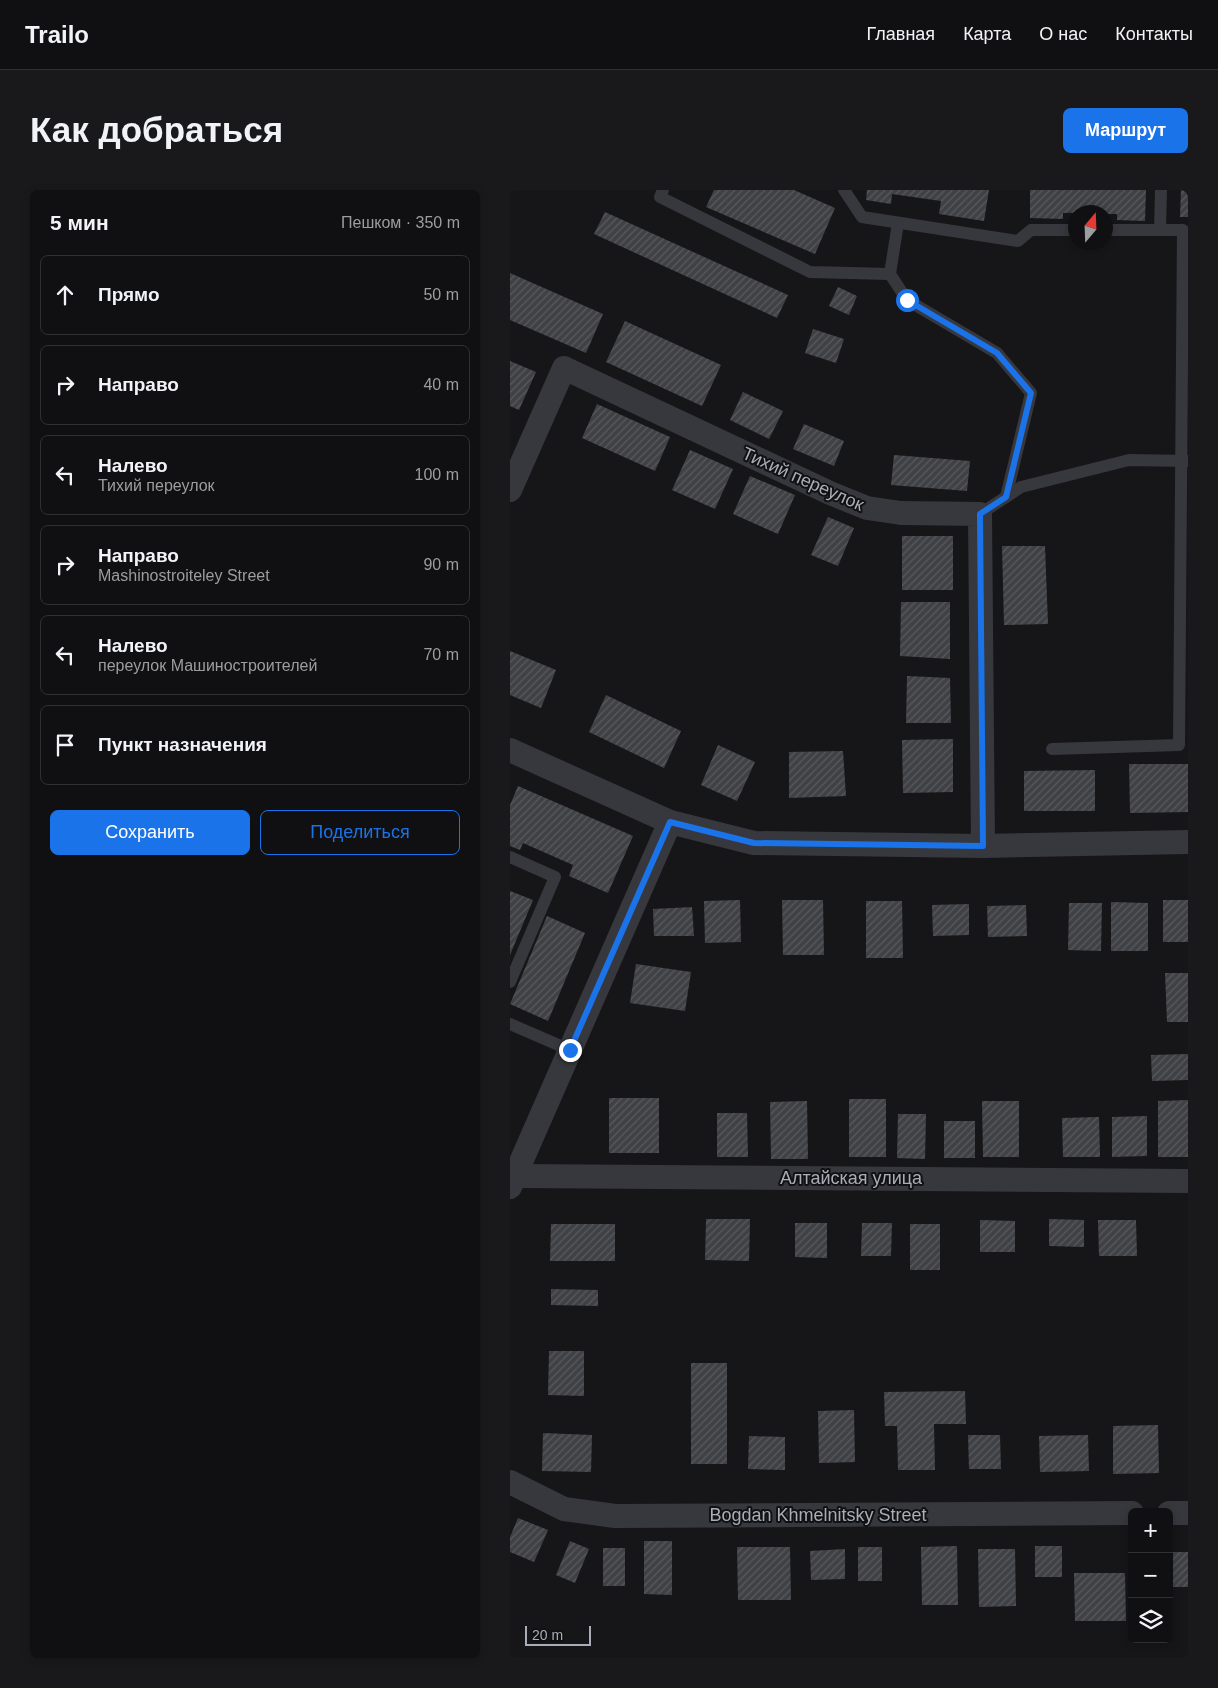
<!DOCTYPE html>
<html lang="ru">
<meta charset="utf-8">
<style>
:root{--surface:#101012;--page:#19191b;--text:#f1f3f6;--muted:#9c9d9f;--line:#303032;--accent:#1a73e8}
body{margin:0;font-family:Helvetica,sans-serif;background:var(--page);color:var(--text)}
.controls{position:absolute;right:15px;bottom:15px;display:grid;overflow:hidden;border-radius:8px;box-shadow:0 2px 8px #0003}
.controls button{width:45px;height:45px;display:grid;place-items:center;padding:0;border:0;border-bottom:1px solid var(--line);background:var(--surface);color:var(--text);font:25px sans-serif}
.compass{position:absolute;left:558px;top:15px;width:45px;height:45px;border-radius:50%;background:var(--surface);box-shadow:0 2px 8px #0003;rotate:19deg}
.scale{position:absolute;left:15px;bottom:12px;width:66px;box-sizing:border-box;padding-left:5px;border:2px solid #a8adb8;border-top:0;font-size:14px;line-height:18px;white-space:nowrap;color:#a8adb8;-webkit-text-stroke:4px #111113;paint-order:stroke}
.stop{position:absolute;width:15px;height:15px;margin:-11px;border:4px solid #1a73e8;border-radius:50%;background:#fff}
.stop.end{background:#1a73e8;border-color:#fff;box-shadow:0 1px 5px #0008}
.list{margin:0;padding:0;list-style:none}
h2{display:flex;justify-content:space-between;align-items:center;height:65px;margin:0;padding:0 20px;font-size:21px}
h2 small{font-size:16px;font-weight:400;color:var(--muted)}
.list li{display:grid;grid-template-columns:32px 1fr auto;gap:15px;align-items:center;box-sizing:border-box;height:80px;margin:0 10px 10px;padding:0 10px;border:1px solid var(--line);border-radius:8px}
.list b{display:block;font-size:19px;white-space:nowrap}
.list p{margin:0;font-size:16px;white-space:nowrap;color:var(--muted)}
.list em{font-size:16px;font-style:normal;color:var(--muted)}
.actions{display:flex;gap:10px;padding:15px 20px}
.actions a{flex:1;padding:11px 0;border:1px solid var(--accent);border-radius:8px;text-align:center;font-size:18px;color:var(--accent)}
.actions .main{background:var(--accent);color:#fff}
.icon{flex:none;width:28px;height:28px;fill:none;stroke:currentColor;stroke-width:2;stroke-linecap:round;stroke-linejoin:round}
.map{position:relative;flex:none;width:678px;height:1468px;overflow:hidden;border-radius:8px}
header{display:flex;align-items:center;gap:30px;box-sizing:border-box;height:70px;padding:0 25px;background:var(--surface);border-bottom:1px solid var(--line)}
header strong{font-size:24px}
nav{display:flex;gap:28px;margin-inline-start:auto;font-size:18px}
.intro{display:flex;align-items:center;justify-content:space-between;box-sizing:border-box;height:120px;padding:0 30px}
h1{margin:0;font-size:35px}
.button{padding:12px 22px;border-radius:8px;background:var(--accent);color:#fff;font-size:18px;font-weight:700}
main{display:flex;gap:30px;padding:0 30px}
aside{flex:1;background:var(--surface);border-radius:8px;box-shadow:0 2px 8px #0003}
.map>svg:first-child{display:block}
.building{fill:url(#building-hatch)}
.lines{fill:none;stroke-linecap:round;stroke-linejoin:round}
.service{stroke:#37383d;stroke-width:12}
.minor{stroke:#37383d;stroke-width:24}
.route{stroke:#1a73e8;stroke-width:6}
.labels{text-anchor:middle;stroke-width:4;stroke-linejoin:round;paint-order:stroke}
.street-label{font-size:18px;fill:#a8adb8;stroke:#111113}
</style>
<header>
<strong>Trailo</strong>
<nav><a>Главная</a><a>Карта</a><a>О нас</a><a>Контакты</a></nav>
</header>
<div class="intro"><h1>Как добраться</h1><a class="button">Маршрут</a></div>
<main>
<aside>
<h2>5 мин<small>Пешком · 350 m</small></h2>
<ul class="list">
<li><svg class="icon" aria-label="ahead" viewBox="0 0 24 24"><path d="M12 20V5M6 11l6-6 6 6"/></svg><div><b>Прямо</b></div><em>50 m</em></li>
<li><svg class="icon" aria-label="right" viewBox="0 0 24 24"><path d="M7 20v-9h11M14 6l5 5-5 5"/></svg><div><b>Направо</b></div><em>40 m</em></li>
<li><svg class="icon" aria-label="left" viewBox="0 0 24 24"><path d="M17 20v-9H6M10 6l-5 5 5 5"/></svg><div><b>Налево</b><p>Тихий переулок</p></div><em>100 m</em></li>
<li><svg class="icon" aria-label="right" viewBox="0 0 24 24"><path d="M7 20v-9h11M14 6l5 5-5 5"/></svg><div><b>Направо</b><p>Mashinostroiteley Street</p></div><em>90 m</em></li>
<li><svg class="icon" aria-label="left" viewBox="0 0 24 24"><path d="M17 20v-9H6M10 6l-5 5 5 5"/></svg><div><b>Налево</b><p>переулок Машиностроителей</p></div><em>70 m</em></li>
<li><svg class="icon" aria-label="arrive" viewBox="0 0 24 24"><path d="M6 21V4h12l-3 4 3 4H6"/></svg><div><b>Пункт назначения</b></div></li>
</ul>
<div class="actions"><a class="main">Сохранить</a><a>Поделиться</a></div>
</aside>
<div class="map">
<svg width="678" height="1468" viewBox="0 0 678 1468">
<defs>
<pattern id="building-hatch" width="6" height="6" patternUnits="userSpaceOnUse" patternTransform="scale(1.25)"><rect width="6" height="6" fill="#404145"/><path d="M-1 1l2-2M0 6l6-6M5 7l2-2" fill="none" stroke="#595a5e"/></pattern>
</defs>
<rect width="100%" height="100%" fill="#161618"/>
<!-- building -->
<g class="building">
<path d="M204,0h80l41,18 -20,46 -109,-47z"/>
<path d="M357,0h122l-5,31 -45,-7 2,-13 -49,-7 -1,10 -25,-4z"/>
<path d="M520,0h116l-1,31 -28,-1v-6h-11v-2l-43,1v6l-33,-1z"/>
<path d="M671,0h7v27h-8z"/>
<path d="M95,22l183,83 -11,23 -183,-84z"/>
<path d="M0,83l93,41 -17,39 -76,-33z"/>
<path d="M328,97l19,9 -8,19 -20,-9z"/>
<path d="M115,131l96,44 -19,41 -96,-44z"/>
<path d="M303,139l31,10 -8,24 -31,-10z"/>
<path d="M0,171l26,11 -17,38 -9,-4z"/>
<path d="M233,202l40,19 -14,28 -39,-19z"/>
<path d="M87,214l73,33 -15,34 -73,-33z"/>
<path d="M294,234l40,17 -10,25 -41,-17z"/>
<path d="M180,260l43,19 -18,40 -43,-19z"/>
<path d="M384,265l76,6 -3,30 -76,-6z"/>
<path d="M240,286l45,19 -17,39 -45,-20z"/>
<path d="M318,327l26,11 -16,38 -27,-11z"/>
<rect x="392" y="346" width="51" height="54"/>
<path d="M492,356h43l3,78 -44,1z"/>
<path d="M391,412h49v57l-50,-3z"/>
<path d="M0,461l46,19 -15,38 -31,-13z"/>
<path d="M397,486l43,2 1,45h-45z"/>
<path d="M96,505l75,36 -17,37 -75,-36z"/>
<path d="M443,549v53l-50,1 -1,-53z"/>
<path d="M208,555l37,17 -18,39 -36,-16z"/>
<path d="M333,561l3,45 -57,2v-46z"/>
<path d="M619,574h59v48l-58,1z"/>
<path d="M585,580v41h-71v-40z"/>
<path d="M8,596l115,50 -25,57 -39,-17 4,-11 -50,-22 -3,7 -10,-4v-41z"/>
<path d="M0,701l23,9 -23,55z"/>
<path d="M230,710l1,42 -36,1 -1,-42z"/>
<path d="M272,710h41l1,55h-41z"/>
<rect x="653" y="710" width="25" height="42"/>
<path d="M356,711h36l1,57h-37z"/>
<path d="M601,712l37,1v48h-37z"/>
<path d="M559,713h33l-1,48 -33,-1z"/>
<path d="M459,714v31l-36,1 -1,-31z"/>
<path d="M516,715l1,31 -39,1 -1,-31z"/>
<path d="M182,717l2,29h-40l-1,-27z"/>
<path d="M37,726l38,17 -37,88 -38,-17z"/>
<path d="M126,774l55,8 -6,39 -55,-8z"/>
<path d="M655,783h23v49h-21z"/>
<path d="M678,864v26l-36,1 -1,-26z"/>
<rect x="99" y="908" width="50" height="55"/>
<rect x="339" y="909" width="37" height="58"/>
<path d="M678,910v57h-30v-56z"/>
<path d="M297,911l1,58h-37l-1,-57z"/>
<path d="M472,911h37v56h-36z"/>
<path d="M207,923h30l1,44h-31z"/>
<path d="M388,924h28l-1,45 -28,-1z"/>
<path d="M637,926v40l-35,1v-40z"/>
<path d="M589,927l1,40h-37l-1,-39z"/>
<rect x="434" y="931" width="31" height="37"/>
<path d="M196,1029h44l-1,42 -44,-1z"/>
<path d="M539,1029l35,1v27l-35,-1z"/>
<path d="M470,1030l35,1v31h-35z"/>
<path d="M588,1030h38l1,36h-38z"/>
<path d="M285,1033h32v35l-32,-1z"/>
<path d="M352,1033h30l-1,33h-30z"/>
<path d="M41,1034h64v37h-65z"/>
<rect x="400" y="1034" width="30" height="46"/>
<path d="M41,1099l47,1v16l-47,-1z"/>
<path d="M39,1161h35v45l-36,-1z"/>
<rect x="181" y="1173" width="36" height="101"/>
<path d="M455,1201l1,33h-32l1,46h-37l-1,-44h-12l-1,-34z"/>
<path d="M344,1220l1,52 -36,1 -1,-52z"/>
<path d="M648,1235l1,48 -46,1v-48z"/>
<path d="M33,1243l49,2 -1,37 -49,-1z"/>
<path d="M458,1245h32l1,34h-32z"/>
<path d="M578,1245l1,36 -49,1 -1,-36z"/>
<path d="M239,1246l36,1v33l-37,-1z"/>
<path d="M8,1328l30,12 -14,32 -24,-10v-15z"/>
<path d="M60,1351l19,8 -14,34 -19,-8z"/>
<path d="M134,1351h28v54l-28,-1z"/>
<path d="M447,1356l1,59h-36l-1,-58z"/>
<rect x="525" y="1356" width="27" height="31"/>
<path d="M227,1357h53l1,53h-53z"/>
<rect x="348" y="1357" width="24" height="34"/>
<rect x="93" y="1358" width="22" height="38"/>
<path d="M335,1359v30l-34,1 -1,-29z"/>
<path d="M468,1359h37l1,57 -37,1z"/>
<rect x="659" y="1362" width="19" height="35"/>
<path d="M564,1383h51l1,48h-51z"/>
</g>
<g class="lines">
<!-- service -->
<g class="service">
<path d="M153,0l-3,7 150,75 80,2"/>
<path d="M334,0l18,27 156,24 13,-11h45"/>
<path d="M388,33l-8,51 17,26 90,53 34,40 -25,104"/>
<path d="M596,40h54"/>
<path d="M470,324l41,-27 108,-27 59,1"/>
<path d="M542,559l127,-4 4,-515h-23l1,-40"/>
<path d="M0,667l45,20 -45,105"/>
<path d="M0,834l60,26"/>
</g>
<!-- minor -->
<g class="minor">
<path d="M0,300l54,-122 266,125 37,15 34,5 79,1 3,332"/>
<path d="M0,560l160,72 84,21 229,3 205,-4"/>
<path d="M5,986l673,5"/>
<path d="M0,997l160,-365"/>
<path d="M0,1292l54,27 51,7 517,-3"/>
<path d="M659,1323h19"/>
</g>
</g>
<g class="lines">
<!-- route -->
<path class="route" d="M60,860l100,-228 84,21 229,3 -3,-332 26,-17 25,-104 -34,-40 -90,-53"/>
</g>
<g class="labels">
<!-- street labels -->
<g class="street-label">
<text transform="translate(293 289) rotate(24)" y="6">Тихий переулок</text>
<text x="341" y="994">Алтайская улица</text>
<text x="308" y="1331">Bogdan Khmelnitsky Street</text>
</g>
</g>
</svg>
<div class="controls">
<button>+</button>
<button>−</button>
<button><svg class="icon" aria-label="layers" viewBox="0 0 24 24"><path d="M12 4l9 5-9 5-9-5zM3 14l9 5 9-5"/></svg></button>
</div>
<svg class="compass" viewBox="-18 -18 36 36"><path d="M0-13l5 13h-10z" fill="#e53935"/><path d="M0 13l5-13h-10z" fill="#9c9d9f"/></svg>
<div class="scale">20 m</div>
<div class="stop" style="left:397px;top:110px"></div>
<div class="stop end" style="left:60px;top:860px"></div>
</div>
</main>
